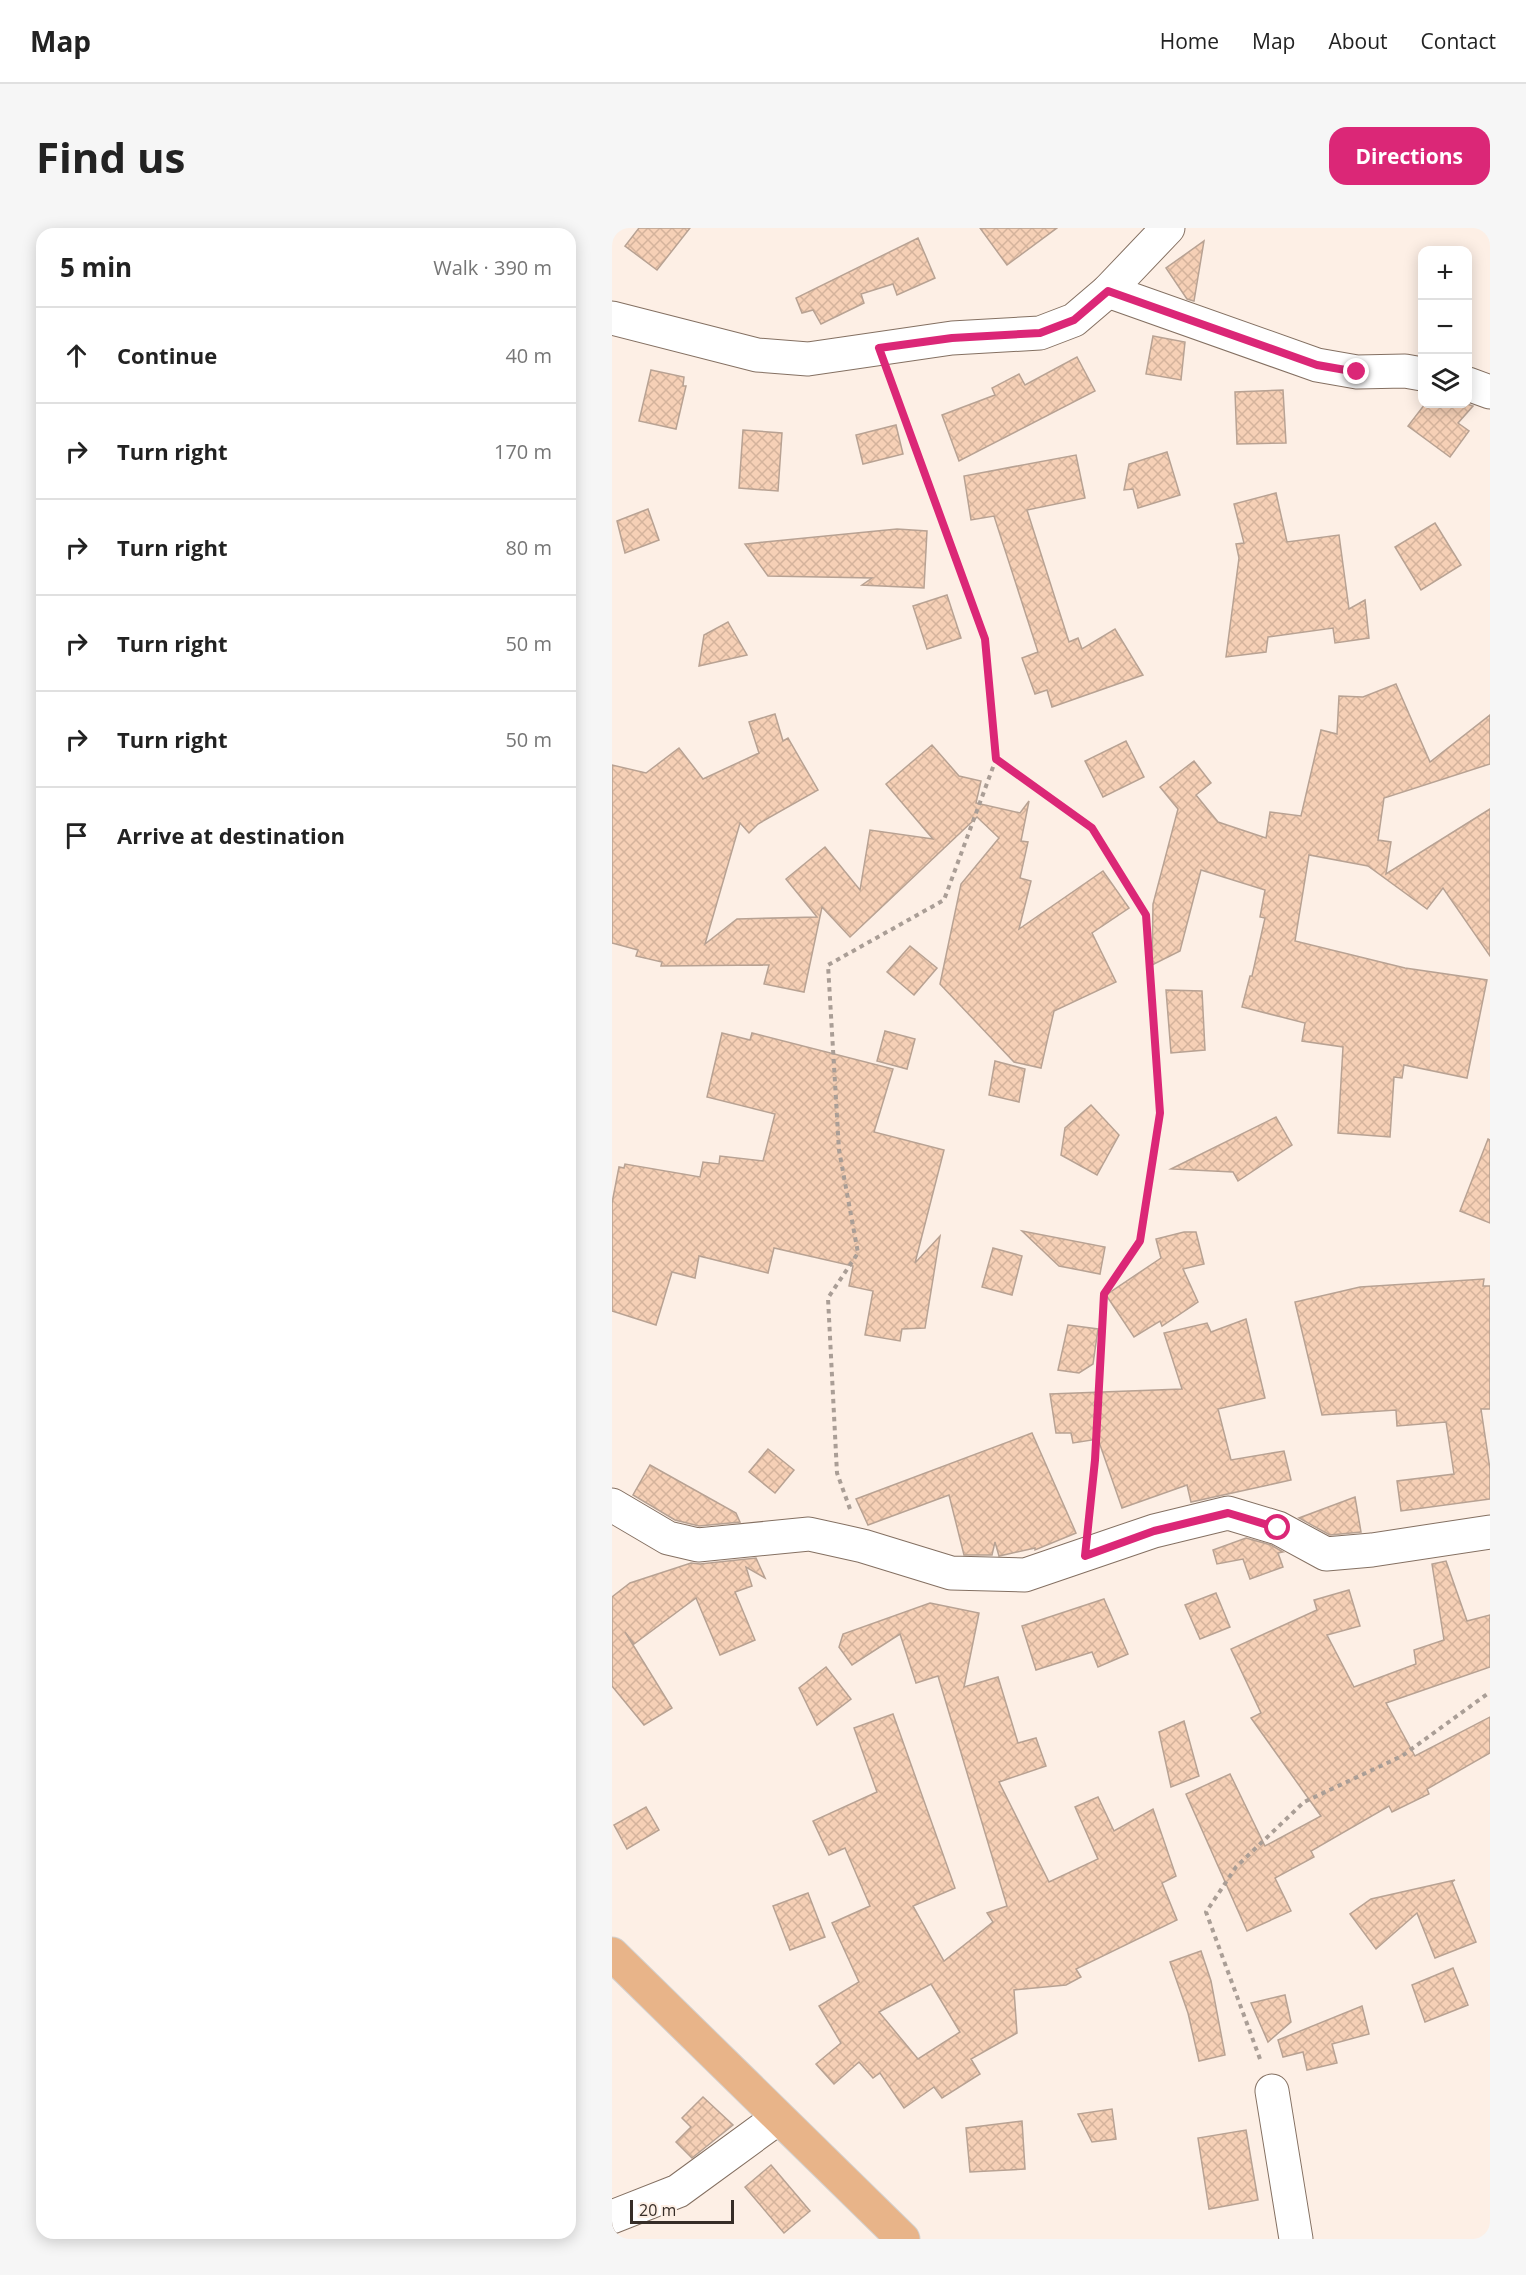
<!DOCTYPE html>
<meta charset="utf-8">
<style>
:root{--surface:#fff;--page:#f6f6f6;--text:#222;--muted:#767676;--line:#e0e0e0;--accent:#db2777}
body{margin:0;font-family:"Open Sans",sans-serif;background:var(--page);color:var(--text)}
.controls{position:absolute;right:18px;top:18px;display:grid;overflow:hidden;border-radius:12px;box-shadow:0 3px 15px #0003}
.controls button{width:54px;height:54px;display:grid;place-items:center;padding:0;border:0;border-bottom:2px solid var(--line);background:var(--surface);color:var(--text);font:30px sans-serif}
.scale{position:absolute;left:18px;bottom:15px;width:104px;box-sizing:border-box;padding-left:6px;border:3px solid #362d27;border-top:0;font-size:16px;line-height:21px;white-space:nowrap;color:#362d27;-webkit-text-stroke:4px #fdefe5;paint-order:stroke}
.stop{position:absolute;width:18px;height:18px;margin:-14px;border:4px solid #db2777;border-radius:50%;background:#fff}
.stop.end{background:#db2777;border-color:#fff;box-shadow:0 2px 6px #0008}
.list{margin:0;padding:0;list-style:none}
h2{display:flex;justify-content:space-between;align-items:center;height:78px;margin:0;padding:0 24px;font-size:26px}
h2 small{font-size:20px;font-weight:400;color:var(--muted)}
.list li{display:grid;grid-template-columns:39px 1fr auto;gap:18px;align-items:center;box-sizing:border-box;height:96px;padding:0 24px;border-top:2px solid var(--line)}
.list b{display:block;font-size:22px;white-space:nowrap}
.list em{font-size:20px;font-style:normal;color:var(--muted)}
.icon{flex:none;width:33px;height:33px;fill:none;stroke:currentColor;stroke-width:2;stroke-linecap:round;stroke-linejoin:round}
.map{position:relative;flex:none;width:878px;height:2011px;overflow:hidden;border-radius:18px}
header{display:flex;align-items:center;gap:36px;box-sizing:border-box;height:84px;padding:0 30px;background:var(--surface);border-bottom:2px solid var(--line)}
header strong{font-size:28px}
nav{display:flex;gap:33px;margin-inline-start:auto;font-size:21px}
.intro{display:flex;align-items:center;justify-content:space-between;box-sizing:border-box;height:144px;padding:0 36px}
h1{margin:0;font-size:42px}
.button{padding:15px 27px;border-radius:18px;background:var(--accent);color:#fff;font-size:21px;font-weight:700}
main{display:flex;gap:36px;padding:0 36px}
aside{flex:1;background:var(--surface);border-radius:18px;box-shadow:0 3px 15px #0003}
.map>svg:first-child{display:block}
.building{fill:url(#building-cross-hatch);stroke:#b8a293;stroke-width:1.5;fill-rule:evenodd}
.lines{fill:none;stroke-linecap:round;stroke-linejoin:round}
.minor-casing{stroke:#847062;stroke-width:35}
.major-casing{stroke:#d3d1cf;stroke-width:35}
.path{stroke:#aa9e96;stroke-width:4;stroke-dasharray:4.5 4.5;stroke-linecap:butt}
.minor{stroke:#fff;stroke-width:33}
.major{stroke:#e8b489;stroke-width:33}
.route{stroke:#db2777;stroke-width:8}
</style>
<header>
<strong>Map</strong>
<nav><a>Home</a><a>Map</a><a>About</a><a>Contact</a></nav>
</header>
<div class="intro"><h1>Find us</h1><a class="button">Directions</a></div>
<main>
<aside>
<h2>5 min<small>Walk · 390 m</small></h2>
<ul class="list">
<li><svg class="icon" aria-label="ahead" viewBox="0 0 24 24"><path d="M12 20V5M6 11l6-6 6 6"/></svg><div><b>Continue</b></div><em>40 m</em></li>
<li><svg class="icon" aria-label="right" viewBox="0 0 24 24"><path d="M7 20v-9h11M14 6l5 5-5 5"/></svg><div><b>Turn right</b></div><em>170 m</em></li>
<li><svg class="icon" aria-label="right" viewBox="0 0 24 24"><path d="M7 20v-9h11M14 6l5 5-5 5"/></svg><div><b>Turn right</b></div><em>80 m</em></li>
<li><svg class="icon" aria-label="right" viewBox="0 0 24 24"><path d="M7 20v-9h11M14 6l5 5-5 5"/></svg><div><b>Turn right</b></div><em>50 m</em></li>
<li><svg class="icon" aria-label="right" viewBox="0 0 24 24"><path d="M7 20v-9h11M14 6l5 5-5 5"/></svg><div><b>Turn right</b></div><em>50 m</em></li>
<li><svg class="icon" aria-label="arrive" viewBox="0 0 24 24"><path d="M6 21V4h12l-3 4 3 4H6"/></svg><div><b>Arrive at destination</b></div></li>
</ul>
</aside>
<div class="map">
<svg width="878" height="2011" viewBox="0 0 878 2011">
<defs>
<pattern id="building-cross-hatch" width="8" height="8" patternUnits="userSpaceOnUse" patternTransform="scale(1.5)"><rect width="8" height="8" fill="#f6d0b6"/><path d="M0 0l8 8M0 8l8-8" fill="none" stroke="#d4b39c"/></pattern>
</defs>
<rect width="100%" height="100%" fill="#fdefe5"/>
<!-- building -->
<g class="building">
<path d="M27,0h51l-33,42 -32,-24z"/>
<path d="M368,0h77l-50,37z"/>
<path d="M306,10l17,40 -38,17 -4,-11 -32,10 3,9 -43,21 -8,-14 -11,3 -6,-15z"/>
<path d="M592,13l-10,60 -7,-2 -21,-31z"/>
<path d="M541,108l32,6 -4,38 -35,-6z"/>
<path d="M465,129l18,34 -136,70 -17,-46 53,-20 -3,-7 27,-14 6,11z"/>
<path d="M39,142l33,7 -1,9h3l-10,43 -37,-8z"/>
<path d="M671,162l3,53 -49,1 -2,-52z"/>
<path d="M813,176h42l6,2 -15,17 11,8 -19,26 -42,-31z"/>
<path d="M284,197l7,29 -40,10 -7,-29z"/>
<path d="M131,202l39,3 -4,58 -39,-3z"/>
<path d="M555,224l13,43 -42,13 -5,-19 -9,1 5,-26z"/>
<path d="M464,227l9,43 -58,12 42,132 9,-4 4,11 33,-20 28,46 -91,32 -5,-17 -12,4 -13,-36 16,-6 -44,-136 -23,4 -7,-44z"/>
<path d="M664,265l11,49 52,-7 10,74 16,-9 4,38 -34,5 -2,-15 -65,9 -2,15 -40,5 13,-99 -3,-14 8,-1 -10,-39z"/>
<path d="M36,281l11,31 -34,13 -8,-32z"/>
<path d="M823,295l26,42 -40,25 -26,-43z"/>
<path d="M285,301l30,2 -3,57 -62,-3 10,-7 -104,-2 -23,-32z"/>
<path d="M335,367l14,43 -34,11 -14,-43z"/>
<path d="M116,394l19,33 -48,11 5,-31z"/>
<path d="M784,456l34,78 60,-47v49l-106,34 -6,42 13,2 -5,32 104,-65v147l-47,-68 -16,21 -59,-43 -59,-11 -14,86 110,27 82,12 -20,98 -63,-13 -2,13 -8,-1 -4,60 -52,-4 5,-86 -41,-6 3,-18 -63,-16 8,-31h2l13,-58 -5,-1 5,-27 -64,-20 -21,81 -28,14 1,-61 25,-95 -18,-22 34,-26 17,22 -15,12 22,27 48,16 4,-26 31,4 20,-86 16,4 2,-38 24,1z"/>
<path d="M163,486l8,27 5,-3 30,52 -60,34 -9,9 -9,-10 -35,121 32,-25 80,-2 -31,-38 39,-32 35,43 10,-60 63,9 -47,-55 46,-39 27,31 22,5 -5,22 44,10 9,-12 -8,40 7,1 -8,36 11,3 -12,48 84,-58 26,37 -37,25 24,49 -62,29 -13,57 -27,-6 -74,-78 21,-100 38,-46 -22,-21 -127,120 -28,-30 -18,85 -40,-8 5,-19 -108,1 1,-4 -26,-6 2,-6 -26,-7v-178l34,8 33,-25 24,31 56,-26 -10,-31z"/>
<path d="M514,513l18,36 -41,20 -18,-36z"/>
<path d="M298,718l27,22 -23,27 -27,-23z"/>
<path d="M554,762l36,1 3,59 -34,3z"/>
<path d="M273,803l30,8 -8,30 -30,-8z"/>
<path d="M110,805l28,7 2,-7 141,36 -19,63 70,18 -29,113 25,-27 -15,92 -23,1 -2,12 -35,-6 8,-44 -24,-5 4,-20 -79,-18 -6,25 -69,-17 -4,22 -23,-6 -16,53 -44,-14v-108l7,-36 5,1 1,-4 75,13 3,-15 16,2 1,-8 43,5 12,-47 -68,-17z"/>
<path d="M383,833l30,8 -6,33 -30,-7z"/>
<path d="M479,877l28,30 -22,40 -36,-20 4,-27z"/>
<path d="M664,889l16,28 -54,36 -5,-9 -62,-3z"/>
<path d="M876,911l2,1v83l-30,-12z"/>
<path d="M410,1003l83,16 -5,27 -41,-8z"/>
<path d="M572,1004h12l8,32 -21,5 15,33 -36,24 -2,-5 -26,16 -28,-42 55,-37 -5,-19z"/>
<path d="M381,1020l29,8 -10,39 -30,-8z"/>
<path d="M872,1051l-1,7h7v123h-9l9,60v30l-89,12 -4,-30 57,-7 -8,-52 -49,4 -1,-16 -74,5 -27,-113 65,-15z"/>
<path d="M634,1091l19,79 -47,11 13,51 53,-9 7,29 -100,22 -4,-17 -65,23 -24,-69 -25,4 -2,-10h-15l-6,-39 132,-5 -18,-56 43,-10 4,9z"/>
<path d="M456,1097l30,4 -5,35 -14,9 -21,-3z"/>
<path d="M420,1205l44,100 -41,17v-2l-36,8 -4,-14 -3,13h-28l-15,-60 -81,30 -12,-26z"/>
<path d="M156,1221l26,21 -19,23 -26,-21z"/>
<path d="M38,1237l86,48 4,9 -41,4 -24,-6 -42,-25z"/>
<path d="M743,1269l6,35 -31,3 -31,-17z"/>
<path d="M634,1310l25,7 12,7 -5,1 5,14 -33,12 -7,-20 -26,5 -4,-14z"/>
<path d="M144,1330l9,20 -19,-11 6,19 -17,6 20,48 -35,15 -24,-57 -62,46 -9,-12 47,76 -28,17 -32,-39v-89l18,-14 61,-20 9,1z"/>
<path d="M834,1333l21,60 23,-6v52l-104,36 29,53 75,-39v36l-63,36 2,5 -37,18 -3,-6 -78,45 3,6 -39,21 16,33 -44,20 -61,-137 44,-20 35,72 56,-30 -70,-98 10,-5 -30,-64 86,-39 -3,-10 35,-10 11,36 -33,9 27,52 62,-23 -2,-14 30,-10 -12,-76z"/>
<path d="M604,1365l14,34 -30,12 -15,-34z"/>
<path d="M492,1371l24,55 -30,13 -6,-15 -56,18 -14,-44z"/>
<path d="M318,1375l49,10 -15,74 34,-10 20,66 18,-5 10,28 -47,16 50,100 49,-23 -23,-52 23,-10 16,34 39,-22 23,67 -14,7 15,37 -101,49 5,8 -15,8 -52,5 3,43 -46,26 9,15 -38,24 -8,-11 -30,21 -24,-35 -7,5 -14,-16 -25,22 -18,-20 25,-21 -22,-37 40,-24 -27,-59 38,-17 -25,-58 -16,7 -16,-34 64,-29 -23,-64 39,-14 62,174 -42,18 31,55 49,-39 -6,-9 20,-7 -69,-230 -22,7 -16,-49 -48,31 -13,-18 4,-13zM319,1756l29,48 -42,27 -39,-47z"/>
<path d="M214,1439l25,32 -34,26 -18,-37z"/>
<path d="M572,1493l15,55 -28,11 -12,-55z"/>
<path d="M34,1579l13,23 -32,19 -13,-24z"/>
<path d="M843,1652l-3,2 24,60 -41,16 -18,-45 -41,36 -26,-35 21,-15z"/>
<path d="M196,1665l17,44 -35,13 -17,-44z"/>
<path d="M589,1723l10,30 14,74 -26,6 -11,-48 -18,-51z"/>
<path d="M841,1740l15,37 -43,17 -13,-37z"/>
<path d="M673,1767l6,27 -23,20 -17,-39z"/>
<path d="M750,1778l7,28 -37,10 5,19 -30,7 -4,-18 -20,5 -5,-17z"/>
<path d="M91,1869l30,28 -41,33 -16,-16 15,-15 -9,-9z"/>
<path d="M500,1881l4,30 -24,3 -14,-28z"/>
<path d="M410,1893l3,48 -55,3 -4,-44z"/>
<path d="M634,1902l12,70 -49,9 -11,-71z"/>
<path d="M159,1937l39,46 -26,22 -39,-46z"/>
</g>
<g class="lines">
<!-- minor casing -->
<g class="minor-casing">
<g id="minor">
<path d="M496,63l209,74 40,7 48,-1 17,3"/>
<path d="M0,90l145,37 51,4 144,-21 88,-5 34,-13 34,-29 60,-63"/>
<path d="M856,156l22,8"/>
<path d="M0,1277l56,33 30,7 111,-11 54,12 88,27 74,2 129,-44 74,-18 50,15 48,26 46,-4 118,-18"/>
<path d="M660,1863l24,148"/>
<path d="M0,1989l66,-26 100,-73"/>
</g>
</g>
<!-- major casing -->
<g class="major-casing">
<path id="major" d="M0,1726l291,285"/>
</g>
<!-- path -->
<g class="path">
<path d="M384,531l96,69 54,87 14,198 -20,128 -36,53 -9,166 -6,57"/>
<path d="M238,1281l-13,-36 -9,-175 30,-45 -19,-103 -11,-185 116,-65 52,-141 -11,-120 -94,-259"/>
<path d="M648,1831l-54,-147 30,-45 68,-65 98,-46 88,-64"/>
</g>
<!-- minor -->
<use href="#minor" class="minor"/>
<!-- major -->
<use href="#major" class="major"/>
</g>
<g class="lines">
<!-- route -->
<path class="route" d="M666,1300l-50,-15 -74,18 -69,25 10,-96 9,-166 36,-53 20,-128 -14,-198 -54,-87 -96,-69 -11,-120 -106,-291 73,-10 88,-5 34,-13 34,-29 209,74 40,7"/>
</g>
</svg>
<div class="controls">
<button>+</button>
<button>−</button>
<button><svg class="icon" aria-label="layers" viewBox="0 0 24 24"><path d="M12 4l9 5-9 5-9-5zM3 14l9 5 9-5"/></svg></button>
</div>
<div class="scale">20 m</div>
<div class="stop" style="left:666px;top:1300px"></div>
<div class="stop end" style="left:745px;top:144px"></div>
</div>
</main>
